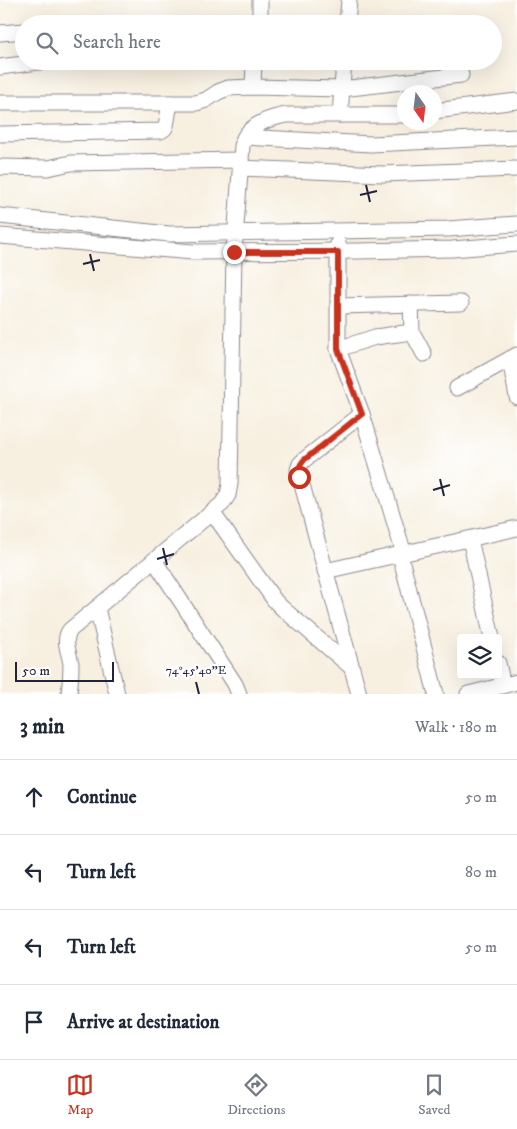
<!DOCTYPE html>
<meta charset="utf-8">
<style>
:root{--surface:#fff;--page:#f6f6f7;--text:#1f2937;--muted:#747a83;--line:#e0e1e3;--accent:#c8321e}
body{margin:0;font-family:"IM FELL DW Pica",serif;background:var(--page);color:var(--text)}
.controls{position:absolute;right:15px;bottom:15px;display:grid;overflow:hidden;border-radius:5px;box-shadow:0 5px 20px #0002}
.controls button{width:45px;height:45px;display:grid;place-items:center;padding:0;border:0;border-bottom:1px solid var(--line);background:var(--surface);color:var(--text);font:25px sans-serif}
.compass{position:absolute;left:397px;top:85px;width:45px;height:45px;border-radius:50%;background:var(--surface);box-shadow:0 5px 20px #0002;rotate:166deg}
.scale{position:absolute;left:15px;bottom:12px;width:99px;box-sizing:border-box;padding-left:5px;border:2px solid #22223b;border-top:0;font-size:14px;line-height:18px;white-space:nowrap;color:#22223b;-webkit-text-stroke:4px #fff;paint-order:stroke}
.stop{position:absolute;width:15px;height:15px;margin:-11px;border:4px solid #c8321e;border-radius:50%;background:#fff}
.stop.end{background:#c8321e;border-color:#fff;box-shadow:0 1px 5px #0008}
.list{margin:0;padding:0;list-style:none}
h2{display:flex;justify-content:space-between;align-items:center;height:65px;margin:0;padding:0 20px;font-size:21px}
h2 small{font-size:16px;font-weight:400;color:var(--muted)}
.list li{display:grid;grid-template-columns:32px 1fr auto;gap:15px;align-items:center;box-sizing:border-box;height:75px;padding:0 20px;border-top:1px solid var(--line)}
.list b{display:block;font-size:19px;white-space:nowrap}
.list em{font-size:16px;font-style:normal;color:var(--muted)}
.icon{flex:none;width:28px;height:28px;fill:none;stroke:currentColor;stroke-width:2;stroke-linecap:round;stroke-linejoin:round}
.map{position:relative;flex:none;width:517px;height:694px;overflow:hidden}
.search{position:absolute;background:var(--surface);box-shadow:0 5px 20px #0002;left:15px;right:15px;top:15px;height:55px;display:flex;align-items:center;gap:12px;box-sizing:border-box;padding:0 18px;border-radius:28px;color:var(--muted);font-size:19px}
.sheet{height:365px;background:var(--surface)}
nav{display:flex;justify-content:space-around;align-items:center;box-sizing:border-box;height:70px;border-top:1px solid var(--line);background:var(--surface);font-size:14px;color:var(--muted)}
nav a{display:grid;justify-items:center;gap:2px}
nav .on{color:var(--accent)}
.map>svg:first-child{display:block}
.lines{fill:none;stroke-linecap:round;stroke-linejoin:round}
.minor-casing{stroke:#8c888d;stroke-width:17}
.minor{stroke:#fff;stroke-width:15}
.route{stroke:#c8321e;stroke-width:6}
.ticks{fill:none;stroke:#22223b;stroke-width:2}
.ticks-label{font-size:12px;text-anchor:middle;fill:#22223b;stroke:#fff;stroke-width:4.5;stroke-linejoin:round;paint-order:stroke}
</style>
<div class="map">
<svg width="517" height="694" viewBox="0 0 517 694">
<rect width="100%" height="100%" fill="#fff"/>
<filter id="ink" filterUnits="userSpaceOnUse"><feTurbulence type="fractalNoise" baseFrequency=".02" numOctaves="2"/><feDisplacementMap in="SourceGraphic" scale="10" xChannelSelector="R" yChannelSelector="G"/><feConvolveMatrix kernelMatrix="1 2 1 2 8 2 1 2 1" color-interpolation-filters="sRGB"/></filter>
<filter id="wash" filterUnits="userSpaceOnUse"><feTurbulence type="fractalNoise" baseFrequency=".0096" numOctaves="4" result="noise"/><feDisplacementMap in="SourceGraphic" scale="20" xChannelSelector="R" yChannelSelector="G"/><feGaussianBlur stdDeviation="1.12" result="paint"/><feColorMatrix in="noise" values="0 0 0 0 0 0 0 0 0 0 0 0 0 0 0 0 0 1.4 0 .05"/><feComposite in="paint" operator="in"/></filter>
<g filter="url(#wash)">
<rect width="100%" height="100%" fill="#f7efdf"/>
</g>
<g filter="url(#ink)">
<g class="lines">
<!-- minor casing -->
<g class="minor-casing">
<g id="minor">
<path d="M260,0v24"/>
<path d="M347,24l2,-24"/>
<path d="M0,33l24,-2"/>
<path d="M0,67l46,-6"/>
<path d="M253,87l1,-26"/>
<path d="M0,103h196l10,-3 12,-8 10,-4 25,-1 89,2 119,-14"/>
<path d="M434,111l83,-10"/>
<path d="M340,115l4,-54"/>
<path d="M0,134l161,-3 3,-2 2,-3 4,-23"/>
<path d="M245,137l126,7 146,-7"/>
<path d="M0,167l48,1 23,-5 170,-3"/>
<path d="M240,168l142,6 135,-5"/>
<path d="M0,216l169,18 279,-5 69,-5"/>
<path d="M0,236l193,16 165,-1 94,-2 65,-5"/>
<path d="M338,243v106l24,65 42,140"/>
<path d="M411,304l1,28 12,22"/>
<path d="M338,306l123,-3"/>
<path d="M338,349l37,-12 37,-5"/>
<path d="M510,359l7,38"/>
<path d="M457,388l60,-33"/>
<path d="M212,512l63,89 7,7 69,59"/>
<path d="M470,539l22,99"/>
<path d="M400,555l36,139"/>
<path d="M154,560l81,124 4,10"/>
<path d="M325,571l192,-43"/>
<path d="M97,608l20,86"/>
<path d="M498,663l5,23"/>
<path d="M69,694c1,-9 2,-19 2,-29 -1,-12 -9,-24 -1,-35l152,-126 6,-9 2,-11 4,-232 8,-106c1,-2 1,-5 2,-8 7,-14 29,-21 43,-23h117"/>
<path d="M359,694l-61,-224 2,-6 4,-4 58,-46"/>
<path d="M468,694l49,-12"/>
</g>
</g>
<!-- minor -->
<use href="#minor" class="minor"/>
</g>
</g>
<g class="lines" filter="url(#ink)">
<!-- route -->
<path class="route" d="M234,252h104v97l24,65 -58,46c-5,6 -6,10 -5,17"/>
</g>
<!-- ticks -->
<path class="ticks" d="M366,185l4,17M360,195l17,-4M90,254l4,17M83,264l17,-4M440,479l4,17M433,490l17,-5M163,548l4,17M157,559l17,-5M196,682l3,12"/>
<g class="ticks-label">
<text x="196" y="674">74°45'40"E</text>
</g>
</svg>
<div class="controls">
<button><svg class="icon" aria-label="layers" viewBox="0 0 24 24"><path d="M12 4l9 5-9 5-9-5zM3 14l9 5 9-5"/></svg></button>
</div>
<svg class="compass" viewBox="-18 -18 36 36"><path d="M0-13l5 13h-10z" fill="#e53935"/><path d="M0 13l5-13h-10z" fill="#747a83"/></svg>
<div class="scale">50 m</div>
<div class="stop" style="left:299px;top:477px"></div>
<div class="stop end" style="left:234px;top:252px"></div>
<div class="search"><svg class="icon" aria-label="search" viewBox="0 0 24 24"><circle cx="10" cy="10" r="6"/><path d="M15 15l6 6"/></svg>Search here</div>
</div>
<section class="sheet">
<h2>3 min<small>Walk · 180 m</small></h2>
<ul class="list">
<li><svg class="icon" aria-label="ahead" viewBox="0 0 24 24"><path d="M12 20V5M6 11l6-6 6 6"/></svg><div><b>Continue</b></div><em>50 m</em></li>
<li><svg class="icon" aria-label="left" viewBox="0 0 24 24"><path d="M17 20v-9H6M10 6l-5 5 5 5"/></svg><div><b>Turn left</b></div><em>80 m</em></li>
<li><svg class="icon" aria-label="left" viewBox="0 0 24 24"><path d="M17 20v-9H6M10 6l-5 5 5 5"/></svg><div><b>Turn left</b></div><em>50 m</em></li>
<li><svg class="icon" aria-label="arrive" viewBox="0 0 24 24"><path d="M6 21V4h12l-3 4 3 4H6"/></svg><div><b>Arrive at destination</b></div></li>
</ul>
</section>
<nav>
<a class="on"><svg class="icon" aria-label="map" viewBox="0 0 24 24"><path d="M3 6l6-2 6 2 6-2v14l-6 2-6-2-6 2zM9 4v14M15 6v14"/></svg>Map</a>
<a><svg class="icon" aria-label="directions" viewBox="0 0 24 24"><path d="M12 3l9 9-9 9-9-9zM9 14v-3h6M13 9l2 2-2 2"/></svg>Directions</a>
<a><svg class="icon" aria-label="saved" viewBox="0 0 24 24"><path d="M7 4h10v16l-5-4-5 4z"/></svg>Saved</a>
</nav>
